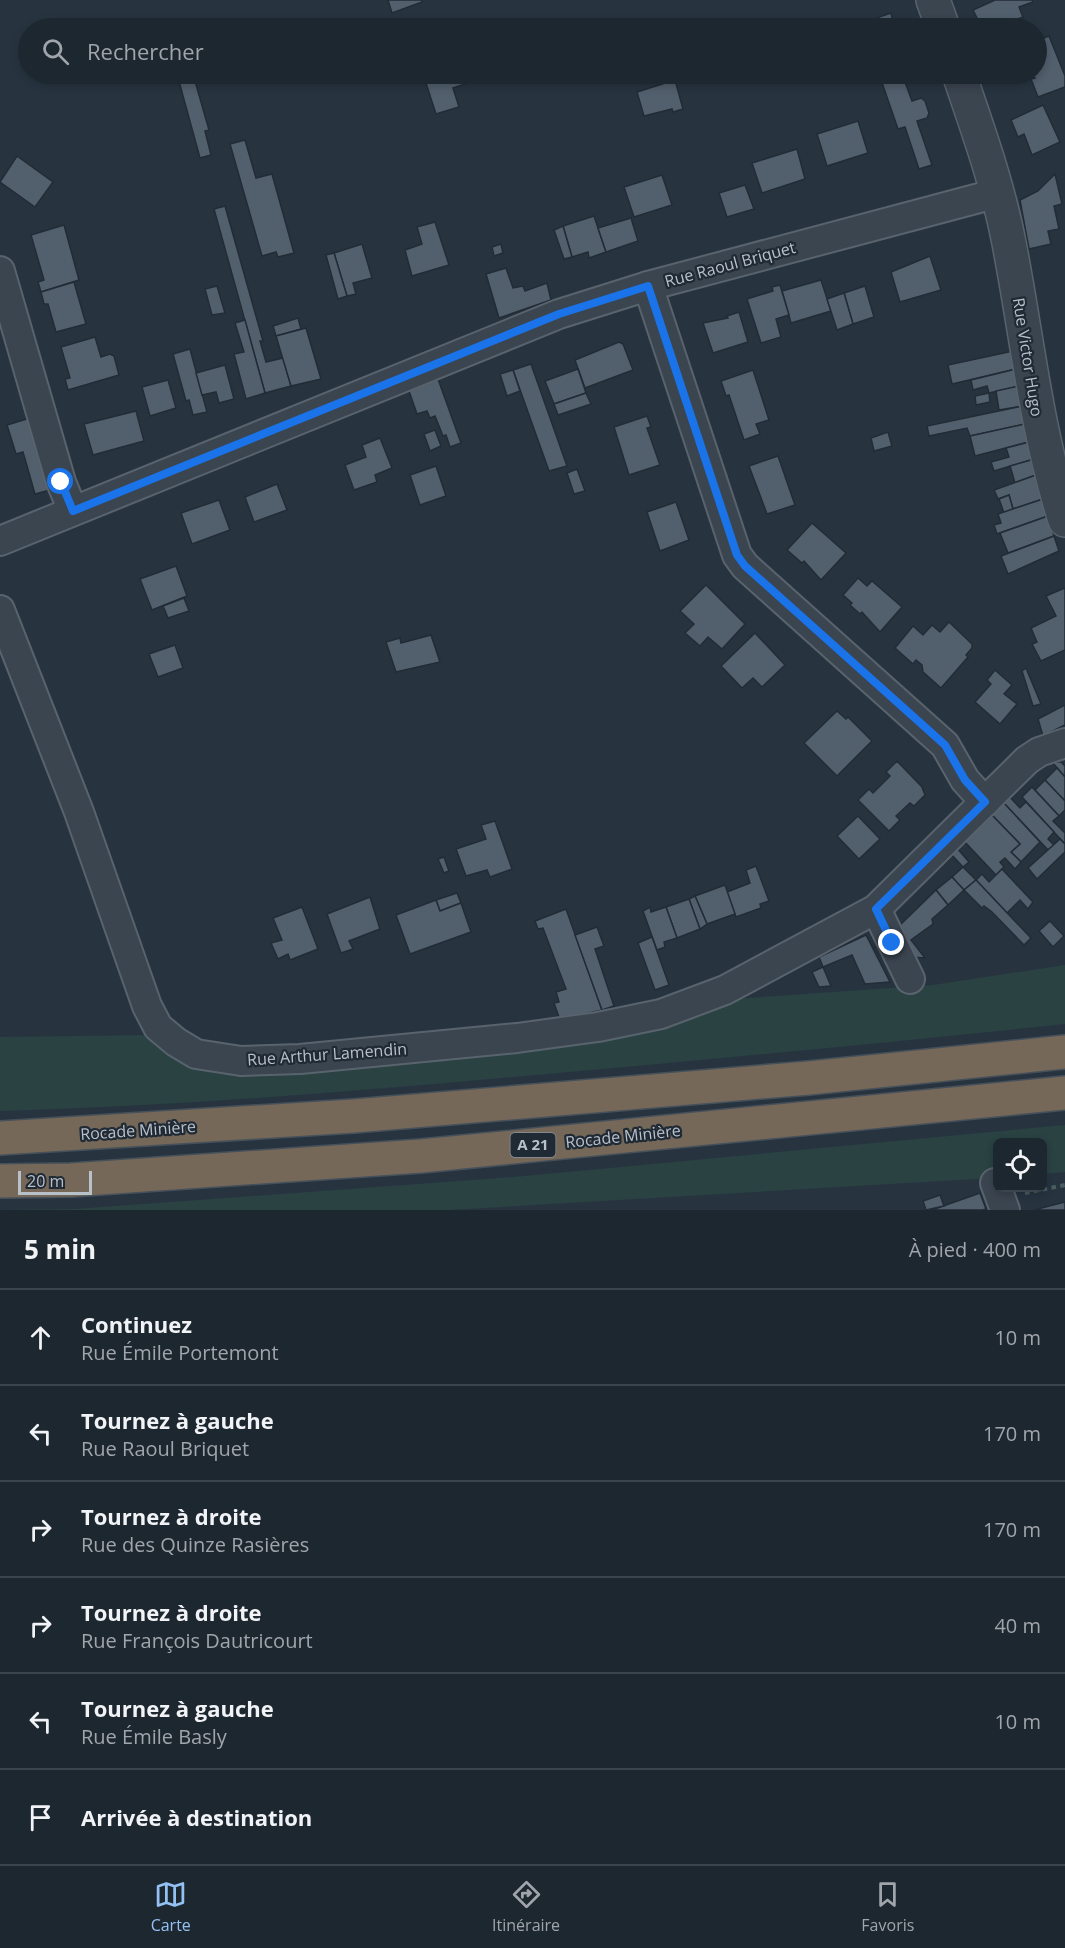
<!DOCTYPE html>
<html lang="fr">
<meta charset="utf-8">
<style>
:root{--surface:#1d2730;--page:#252f38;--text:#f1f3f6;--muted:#a0a5ab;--line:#3b444c;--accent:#94c1f3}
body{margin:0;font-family:"Open Sans",sans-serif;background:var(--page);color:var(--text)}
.controls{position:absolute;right:18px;bottom:18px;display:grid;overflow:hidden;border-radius:9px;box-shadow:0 3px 9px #0003}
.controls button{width:54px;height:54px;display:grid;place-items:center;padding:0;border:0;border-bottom:2px solid var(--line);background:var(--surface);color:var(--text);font:30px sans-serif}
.scale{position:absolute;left:18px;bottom:15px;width:74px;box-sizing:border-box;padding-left:6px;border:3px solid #b8c0ca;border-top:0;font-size:16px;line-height:21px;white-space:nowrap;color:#b8c0ca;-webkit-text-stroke:4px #202a35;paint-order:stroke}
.stop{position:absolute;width:18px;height:18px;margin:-14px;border:4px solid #1a73e8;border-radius:50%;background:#fff}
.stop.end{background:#1a73e8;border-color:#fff;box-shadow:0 2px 6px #0008}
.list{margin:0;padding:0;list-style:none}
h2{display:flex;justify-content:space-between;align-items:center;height:78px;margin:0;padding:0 24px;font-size:26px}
h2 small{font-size:20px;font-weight:400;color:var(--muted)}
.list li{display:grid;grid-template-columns:39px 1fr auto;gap:18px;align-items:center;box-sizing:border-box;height:96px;padding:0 24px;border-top:2px solid var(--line)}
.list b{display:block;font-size:22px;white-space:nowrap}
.list p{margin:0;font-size:20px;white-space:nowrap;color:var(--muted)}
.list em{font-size:20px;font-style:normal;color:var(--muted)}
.icon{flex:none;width:33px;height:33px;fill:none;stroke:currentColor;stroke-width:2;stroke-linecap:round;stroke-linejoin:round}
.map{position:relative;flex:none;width:1065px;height:1210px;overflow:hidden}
.search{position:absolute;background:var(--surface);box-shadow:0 3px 9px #0003;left:18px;right:18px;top:18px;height:66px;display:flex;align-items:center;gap:15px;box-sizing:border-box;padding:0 21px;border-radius:33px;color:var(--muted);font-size:22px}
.sheet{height:654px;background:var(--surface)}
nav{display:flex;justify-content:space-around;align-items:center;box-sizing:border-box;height:84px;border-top:2px solid var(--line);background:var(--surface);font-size:16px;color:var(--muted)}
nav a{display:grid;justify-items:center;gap:3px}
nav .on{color:var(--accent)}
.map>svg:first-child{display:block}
.green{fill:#2a4242}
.building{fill:#525f6d;stroke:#222c37;stroke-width:1.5}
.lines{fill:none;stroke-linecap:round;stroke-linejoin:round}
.minor-casing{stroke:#59636d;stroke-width:32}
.tertiary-casing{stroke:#59636d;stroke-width:36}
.motorway-casing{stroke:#46505a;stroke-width:36}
.path{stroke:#495f60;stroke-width:4;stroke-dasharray:4.5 4.5;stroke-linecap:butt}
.minor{stroke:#3b4550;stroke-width:28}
.tertiary{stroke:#3b4550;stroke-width:33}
.motorway{stroke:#756859;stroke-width:33}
.route{stroke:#1a73e8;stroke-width:8}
.labels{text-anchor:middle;stroke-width:4.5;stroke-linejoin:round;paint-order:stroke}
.shield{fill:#202a35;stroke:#8a939d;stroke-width:1.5}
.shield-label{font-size:15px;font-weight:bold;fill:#b8c0ca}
.street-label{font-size:16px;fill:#b8c0ca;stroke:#202a35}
</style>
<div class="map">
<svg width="1065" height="1210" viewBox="0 0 1065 1210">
<rect width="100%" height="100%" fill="#273440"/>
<!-- green -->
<g class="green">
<path d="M1065,965v59c-180,19 -360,36 -540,52 -175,16 -350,30 -525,35v-74l151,-2 57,31 527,-67 198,-14z"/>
<path d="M1065,1125v47l-22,2 -1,-32h-44l-1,35 -21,2 -526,31h-450l75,-1 439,-32z"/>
</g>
<!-- building -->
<g class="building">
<path d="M388,0h34v2l-30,11z"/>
<path d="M995,0h37l1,2 -14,5 4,10 -27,11h-14l-9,-18z"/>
<path d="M891,13l3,13 -30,2 -2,-5z"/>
<path d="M1049,36l16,40v11l-27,10 -7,-18 4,-1 -3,-4h4v-33z"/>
<path d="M177,74h16l16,56 -4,1 6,24 -11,3z"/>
<path d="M423,74h59l1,4 -30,10 6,19 -23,7z"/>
<path d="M879,74h23l10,27 9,-3 4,3 4,12 -2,5 -10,3 15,44 -13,4 -14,-42 -7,2z"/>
<path d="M675,80l8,29 -10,3 -1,-3 -28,7 -7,-24z"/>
<path d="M1043,105l17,37 -28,13 -8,-21 -6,3 -7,-17z"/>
<path d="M858,121l10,32 -41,13 -10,-32z"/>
<path d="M245,140l11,38 16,-4 22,79 -16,4 -2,-5 -14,4 -32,-112z"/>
<path d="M797,149l8,30 -43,14 -10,-30z"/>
<path d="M17,156l36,26 -18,25 -35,-25z"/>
<path d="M1055,174l7,30 -8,2 5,23 -11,2 3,13 -22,5 -9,-49 18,-9z"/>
<path d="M662,175l10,30 -38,12 -10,-30z"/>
<path d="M745,185l9,24 -27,8 -8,-24z"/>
<path d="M225,206l38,135h-3l6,21 17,-4 8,28 -26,7 -51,-184z"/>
<path d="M594,216l12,36 -17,6 -1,-6 -16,5 -9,-31z"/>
<path d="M631,218l7,23 -32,11 -8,-24z"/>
<path d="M435,222l14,43 -37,11 -7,-26 17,-6 -5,-17z"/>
<path d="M64,225l15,55 -38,12 -3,-10 6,-2 -13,-45z"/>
<path d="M563,226l9,31 -8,2 -10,-29z"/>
<path d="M362,244l10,34 -19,5 3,11 -9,2 -13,-43z"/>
<path d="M501,244l2,9 -9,3 -2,-9z"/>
<path d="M334,253l13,43 -9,3 -12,-44z"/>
<path d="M930,256l11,34 -41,12 -9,-30z"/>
<path d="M506,268l7,20 10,-2 2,5 22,-8 4,17 -52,18 -13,-44z"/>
<path d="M821,280l10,31 -40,12 -9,-32z"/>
<path d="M74,282l12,42 -30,8 -8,-28h-4l-3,-12z"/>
<path d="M780,285l9,30 -13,4 5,18 -20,6 -14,-44 26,-8 -1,-4z"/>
<path d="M217,286l8,27 -13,2 -7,-26z"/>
<path d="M865,286l9,31 -21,7 -9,-31z"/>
<path d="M844,293l9,31 -16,6 -10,-31z"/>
<path d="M739,312l9,30 -35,11 -10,-30 25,-5 -1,-2z"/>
<path d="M298,318l3,11 -25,7 -3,-10z"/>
<path d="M245,320l20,73 -19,6 -12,-45 10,-2 -9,-29z"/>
<path d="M306,328l15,51 -30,7 -15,-50z"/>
<path d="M95,337l6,20 9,-3 4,2 5,19 -51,15 -3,-11 5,-1 -9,-31z"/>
<path d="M619,342l4,2 10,26 -48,18 -10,-28z"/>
<path d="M190,349l17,63 -14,3 -4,-15 -3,1 -13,-47z"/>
<path d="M1013,351l3,18 -64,15 -4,-19z"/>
<path d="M531,364l36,102 -18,5 -36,-101z"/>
<path d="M225,365l9,34 -15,4 -3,-11 -14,3 -6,-22z"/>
<path d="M578,369l8,24 -32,11 -9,-23z"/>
<path d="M1016,369l3,17 -30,7 -2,-7 -14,4 -2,-10z"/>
<path d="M513,370l7,21 -13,5 -7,-22z"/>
<path d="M753,370l16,50 -13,4 4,10 -16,6 -15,-45 -3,1 -5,-15z"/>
<path d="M438,379l23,64 -11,4 -4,-12 -3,1 -8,-20 -5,2 -3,-7 -10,3 -8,-23z"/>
<path d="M168,380l8,28 -26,8 -8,-29z"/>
<path d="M1019,386l4,20 -24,4 -3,-19z"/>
<path d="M586,393l5,11 -33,11 -4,-11z"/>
<path d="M989,393l1,9 -14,3 -1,-9z"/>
<path d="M1023,406l2,18 -55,12 -3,-8 -38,8 -2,-10z"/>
<path d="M136,411l8,30 -51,14 -9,-31z"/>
<path d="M647,416l4,11 -4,1 13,37 -31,10 -15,-48z"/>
<path d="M30,418l20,72 -15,4 -12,-42 -7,2 -9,-29z"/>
<path d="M1025,424l4,18 -54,14 -5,-20z"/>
<path d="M435,430l6,16 -11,5 -6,-17z"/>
<path d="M888,432l4,14 -18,5 -3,-13z"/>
<path d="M380,438l12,30 -17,7 2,7 -23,8 -9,-25 21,-8 -4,-12z"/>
<path d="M1029,442l2,18 -37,11 -3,-9 18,-5 -3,-9z"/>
<path d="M778,456l17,49 -28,9 -18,-48z"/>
<path d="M1031,460l5,15 -21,8 -5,-17z"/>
<path d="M436,466l10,30 -26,9 -10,-30z"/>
<path d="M577,469l8,22 -11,3 -7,-21z"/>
<path d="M1036,475l7,24 -30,10 -4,-14 -11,4 -4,-9z"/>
<path d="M277,484l10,26 -33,12 -9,-25z"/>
<path d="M1009,495l4,14 -9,4 -5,-14z"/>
<path d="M1043,499l5,17 -51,18 -3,-9 7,-2 -3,-9z"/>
<path d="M219,500l11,30 -38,14 -11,-31z"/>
<path d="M676,502l13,38 -29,11 -13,-39z"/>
<path d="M1048,516l6,20 -46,17 -8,-20z"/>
<path d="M812,523l34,30 -25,27 -17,-19 -2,2 -15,-13z"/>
<path d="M1054,536l5,15 -51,23 -7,-18z"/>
<path d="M176,566l11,30 -35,14 -12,-31z"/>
<path d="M858,578l9,8 5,-5 30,26 -22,25 -18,-20 -2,2 -10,-9 2,-2 -9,-8z"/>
<path d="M706,585l39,39 -23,25 -14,-12 -8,9 -15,-13 9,-9 -14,-13z"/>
<path d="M1065,588v62l-24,11 -9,-17 5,-2 -6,-14 25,-12 -10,-20z"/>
<path d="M184,598l5,13 -21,7 -5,-12z"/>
<path d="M949,622l23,22v4l-6,7 2,2 -27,31 -18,-16 -1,-7 -6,-5 -3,4 -18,-16 18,-22 10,9 9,-10 8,7z"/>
<path d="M755,633l30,32 -23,22 -9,-9 -11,10 -21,-22z"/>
<path d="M431,635l9,27 -44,10 -10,-30 14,-4 1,5z"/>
<path d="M175,645l8,23 -25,9 -9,-23z"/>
<path d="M1026,668l15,36 -8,2 -11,-35z"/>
<path d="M995,670l17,15 -8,9 13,10 -17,20 -25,-22 16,-18 -4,-4z"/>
<path d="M1065,705v20l-22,11 -5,-17z"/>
<path d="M837,711l9,8 2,-2 24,24 -35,35 -33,-33z"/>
<path d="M897,761l25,26 3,8 -11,11 -4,-3 -14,13 4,4 -11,11 -31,-31 11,-11 4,4 17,-17 -4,-4z"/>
<path d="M1052,762h9l4,4v11z"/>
<path d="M1057,768l8,9v24l-20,-21z"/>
<path d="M1045,780l20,21v9l-6,6 -24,-26z"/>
<path d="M1032,787l27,29 -6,5 12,12v11l-43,-47z"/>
<path d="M1008,795l12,13 6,-6 28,30 -6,7 6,6 -6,5 -46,-49z"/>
<path d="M1002,801l38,41 -19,20 -10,-10 9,-8 -30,-31z"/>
<path d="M990,813l30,31 -9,8 10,10 -6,7 -10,-11 -5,4 4,5 -8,8 -33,-35z"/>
<path d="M858,816l22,23 -21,20 -22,-23z"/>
<path d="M495,821l17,48 -22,8 -3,-7 -21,6 -10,-27 30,-10 -5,-14z"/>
<path d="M1060,839l5,5v8l-28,27 -9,-11z"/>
<path d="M956,847l13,15 -6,5 -13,-14z"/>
<path d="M444,857l5,14 -5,2 -6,-14z"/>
<path d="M756,866l13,35 -9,3 1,4 -25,9 -9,-25 23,-9 -4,-13z"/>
<path d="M963,867l13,13 -12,10 -12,-13z"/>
<path d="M1002,869l31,33 -5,7 -8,-9 -13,13 -31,-33 6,-6 7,8z"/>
<path d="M952,877l12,13 -16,15 -12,-15z"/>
<path d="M976,880l55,58 -7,7 -32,-33 -8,-6 -2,2 -18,-18z"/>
<path d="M725,885l10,29 -28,10 -12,-28z"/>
<path d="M936,890l12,15 -16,14 1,5 -22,16 14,18 -14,-1 -13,-30z"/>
<path d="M457,893l4,10 -21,8 -4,-11z"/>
<path d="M695,896l12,28 -7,5 -11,-30z"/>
<path d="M370,897l10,32 -31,12 4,8 -12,4 -14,-39z"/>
<path d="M689,899l11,30 -23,9 -11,-31z"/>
<path d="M436,900l4,11 21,-8 10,29 -61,22 -14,-39z"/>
<path d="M302,907l16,42 -28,11 -2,-6 -10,5 -7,-16 11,-3 -9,-22z"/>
<path d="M650,907l1,5 15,-5 11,31 -13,4 1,5 -8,3 -14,-39z"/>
<path d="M566,909l36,101 -42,10 -6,-17 5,-1 -3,-10 10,-3 -23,-61 -5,1 -3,-8z"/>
<path d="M1050,921l14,15 -11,11 -14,-16z"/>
<path d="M597,927l7,19 -9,3 19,57 -12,4 -27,-75z"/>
<path d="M866,935l24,47 -25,2 -13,-29 -29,12 -4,-10z"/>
<path d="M652,937l17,48 -14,5 -17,-47z"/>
<path d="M823,967l8,19 -12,1 -7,-15z"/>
<path d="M980,1193l6,16 -3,1h-51z"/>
<path d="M940,1195l4,11 -18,4 -3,-9z"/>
<path d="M1065,1202v8h-31z"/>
</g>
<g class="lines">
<!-- minor casing -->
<g class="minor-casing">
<g id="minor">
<path d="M0,271l61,211 12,29"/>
<path d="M648,286l89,269 8,11 200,179 20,35 20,22"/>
<path d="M0,541l559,-227 89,-28 350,-93"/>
<path d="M0,610l79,202 68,194 11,21 18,15 20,12 45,7 59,-2 217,-21 81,-11 63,-13 64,-24 151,-81 151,-149 12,-8 26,-9"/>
<path d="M876,909l34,70"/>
<path d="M995,1183l10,27"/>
</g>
</g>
<!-- tertiary casing -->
<g class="tertiary-casing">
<g id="tertiary">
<path d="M933,0l10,28"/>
<path d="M959,74c19,56 39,111 50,169 18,93 27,186 56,277"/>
</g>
</g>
<!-- motorway casing -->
<g class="motorway-casing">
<g id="motorway">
<path d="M0,1138l354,-22 455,-38 256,-26"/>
<path d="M0,1181l71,-1 350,-24 644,-63"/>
</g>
</g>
<!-- path -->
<path class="path" d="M1025,1193l40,-8"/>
<!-- minor -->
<use href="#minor" class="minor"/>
<!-- tertiary -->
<use href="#tertiary" class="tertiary"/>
<!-- motorway -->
<use href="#motorway" class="motorway"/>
</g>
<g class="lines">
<!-- route -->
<path class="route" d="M61,482l12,29 486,-197 89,-28 89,269 8,11 200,179 20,35 20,22 -109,107 16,34"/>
</g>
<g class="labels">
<!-- shield labels -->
<rect class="shield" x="510.5" y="1133" width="45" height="24" rx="4.5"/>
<g class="shield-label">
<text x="533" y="1150">A 21</text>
</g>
<!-- street labels -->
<g class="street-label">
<text transform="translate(730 264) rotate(-15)" y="6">Rue Raoul Briquet</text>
<text transform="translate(1028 357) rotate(81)" y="6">Rue Victor Hugo</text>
<text transform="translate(327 1054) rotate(-4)" y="6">Rue Arthur Lamendin</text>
<text transform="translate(138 1130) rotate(-4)" y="6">Rocade Minière</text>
<text transform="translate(623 1136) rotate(-6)" y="6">Rocade Minière</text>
</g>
</g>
</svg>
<div class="controls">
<button><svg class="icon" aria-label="locate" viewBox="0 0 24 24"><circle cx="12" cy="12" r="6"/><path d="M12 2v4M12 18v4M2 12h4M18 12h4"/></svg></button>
</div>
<div class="scale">20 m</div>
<div class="stop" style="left:61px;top:482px"></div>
<div class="stop end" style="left:892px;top:943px"></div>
<div class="search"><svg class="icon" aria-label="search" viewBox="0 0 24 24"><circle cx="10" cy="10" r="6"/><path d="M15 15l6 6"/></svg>Rechercher</div>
</div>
<section class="sheet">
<h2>5 min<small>À pied · 400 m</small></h2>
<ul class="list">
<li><svg class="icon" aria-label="ahead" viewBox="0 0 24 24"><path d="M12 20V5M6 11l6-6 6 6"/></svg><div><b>Continuez</b><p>Rue Émile Portemont</p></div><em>10 m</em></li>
<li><svg class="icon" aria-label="left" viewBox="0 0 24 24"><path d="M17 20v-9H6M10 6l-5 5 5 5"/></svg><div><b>Tournez à gauche</b><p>Rue Raoul Briquet</p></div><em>170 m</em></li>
<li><svg class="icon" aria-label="right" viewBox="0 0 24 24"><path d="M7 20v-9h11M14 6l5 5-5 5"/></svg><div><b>Tournez à droite</b><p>Rue des Quinze Rasières</p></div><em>170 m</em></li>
<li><svg class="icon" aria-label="right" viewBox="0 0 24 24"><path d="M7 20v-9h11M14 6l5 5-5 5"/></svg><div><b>Tournez à droite</b><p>Rue François Dautricourt</p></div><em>40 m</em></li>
<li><svg class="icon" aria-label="left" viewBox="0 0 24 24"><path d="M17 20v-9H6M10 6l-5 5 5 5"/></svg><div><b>Tournez à gauche</b><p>Rue Émile Basly</p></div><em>10 m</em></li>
<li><svg class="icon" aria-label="arrive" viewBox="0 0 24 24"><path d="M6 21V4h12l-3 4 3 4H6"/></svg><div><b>Arrivée à destination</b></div></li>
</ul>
</section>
<nav>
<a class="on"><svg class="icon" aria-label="map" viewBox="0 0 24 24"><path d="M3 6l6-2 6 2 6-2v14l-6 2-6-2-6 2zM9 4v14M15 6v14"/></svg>Carte</a>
<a><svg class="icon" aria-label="directions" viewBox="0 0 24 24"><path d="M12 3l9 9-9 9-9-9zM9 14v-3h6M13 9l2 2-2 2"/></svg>Itinéraire</a>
<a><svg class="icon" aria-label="saved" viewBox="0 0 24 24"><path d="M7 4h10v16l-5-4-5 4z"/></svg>Favoris</a>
</nav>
